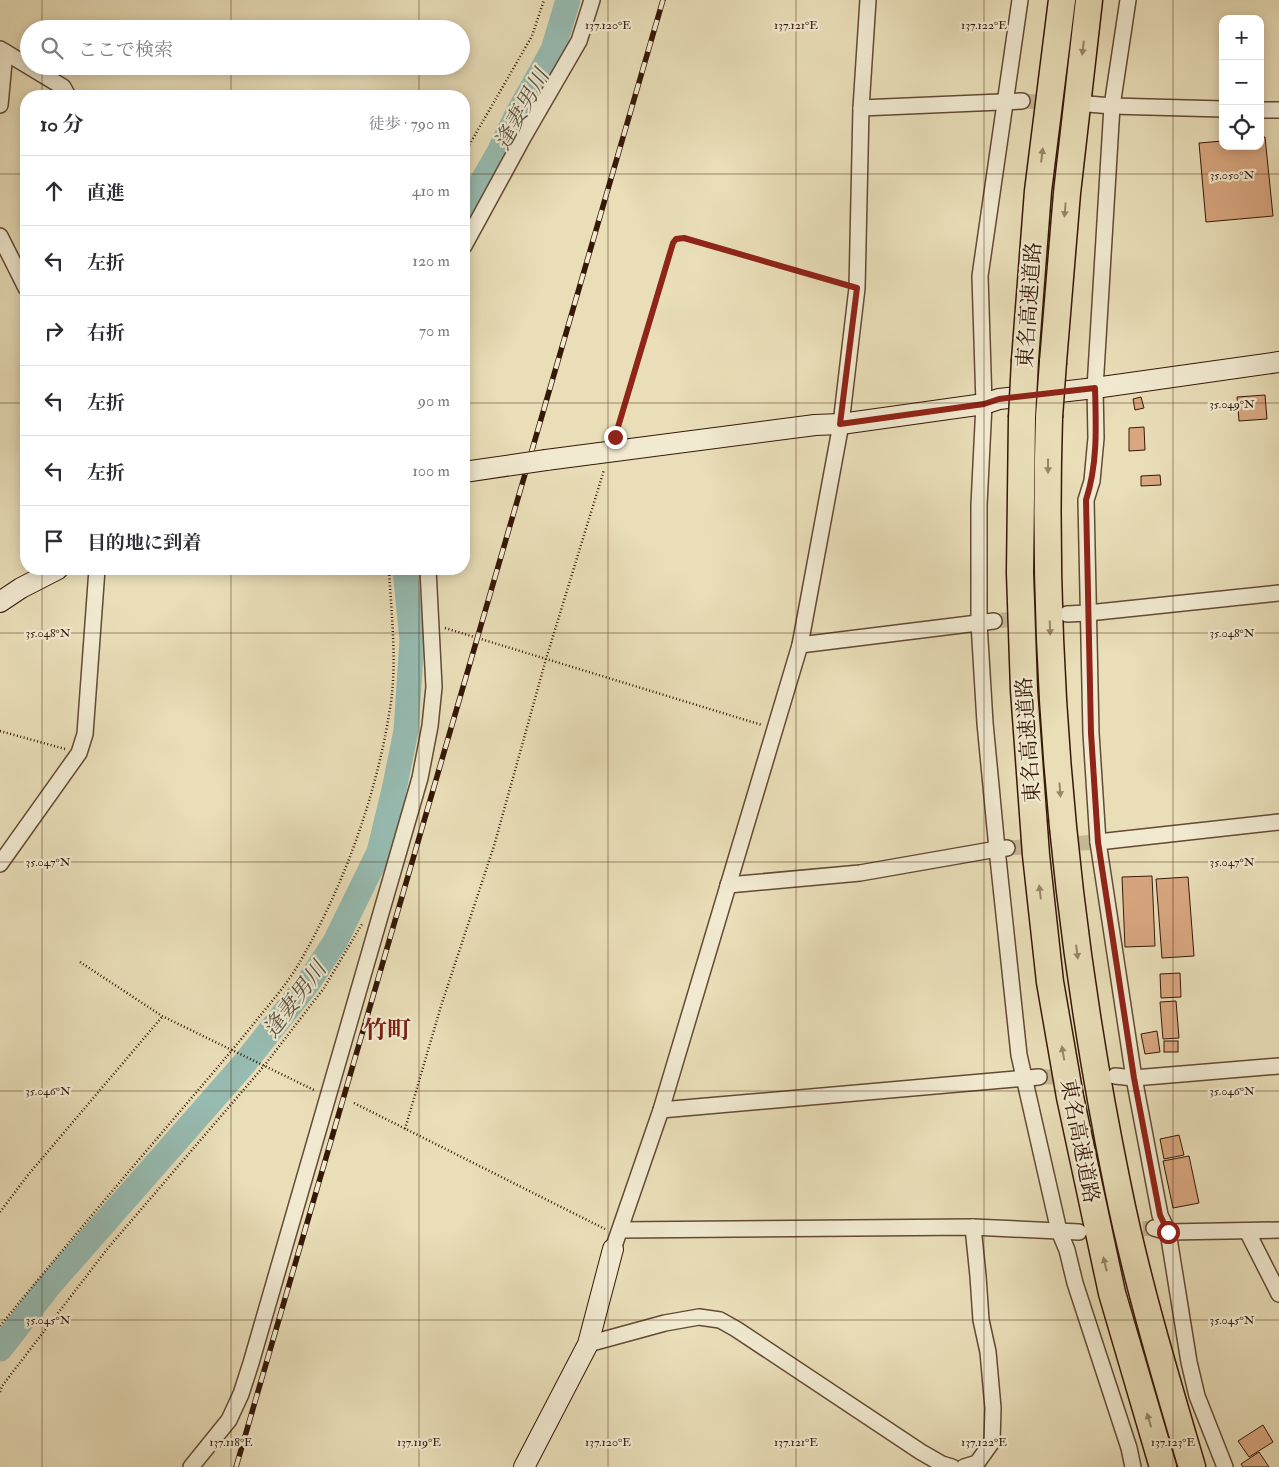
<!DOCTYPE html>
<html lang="ja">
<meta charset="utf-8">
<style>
:root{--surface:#fff;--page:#f7f7f7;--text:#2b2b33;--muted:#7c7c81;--line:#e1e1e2}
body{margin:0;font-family:"IM FELL Double Pica","Noto Serif JP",serif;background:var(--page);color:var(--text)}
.controls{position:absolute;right:15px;top:15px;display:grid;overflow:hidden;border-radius:10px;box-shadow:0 2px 12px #0003}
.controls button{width:45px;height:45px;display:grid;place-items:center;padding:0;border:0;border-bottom:1px solid var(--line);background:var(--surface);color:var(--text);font:25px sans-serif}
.stop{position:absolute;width:15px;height:15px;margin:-11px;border:4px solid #8f2418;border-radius:50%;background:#fff}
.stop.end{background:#8f2418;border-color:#fff;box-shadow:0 1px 5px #0008}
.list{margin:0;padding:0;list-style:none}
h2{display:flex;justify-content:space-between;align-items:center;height:65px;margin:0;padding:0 20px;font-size:21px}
h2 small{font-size:16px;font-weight:400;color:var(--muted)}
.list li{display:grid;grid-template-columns:32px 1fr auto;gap:15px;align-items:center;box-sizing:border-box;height:70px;padding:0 20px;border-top:1px solid var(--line)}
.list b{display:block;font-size:19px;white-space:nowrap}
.list em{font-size:16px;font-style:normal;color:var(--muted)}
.icon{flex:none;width:28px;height:28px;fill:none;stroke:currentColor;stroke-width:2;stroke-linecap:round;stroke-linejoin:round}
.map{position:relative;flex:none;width:1279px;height:1467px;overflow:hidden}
.search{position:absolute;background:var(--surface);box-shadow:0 2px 12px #0003;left:20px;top:20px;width:450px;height:55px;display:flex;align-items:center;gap:12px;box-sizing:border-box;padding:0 18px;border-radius:28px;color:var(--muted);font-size:19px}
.panel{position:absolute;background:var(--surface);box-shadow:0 2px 12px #0003;left:20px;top:90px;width:450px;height:485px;border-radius:20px}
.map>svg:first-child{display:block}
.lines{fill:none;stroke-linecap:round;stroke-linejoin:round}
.river{stroke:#97bcb2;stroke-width:25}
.building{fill:#d9a780;stroke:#361807}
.street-tunnel{stroke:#c5b695;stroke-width:15;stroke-dasharray:15 8;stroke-linecap:butt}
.street-casing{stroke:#634a33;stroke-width:18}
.secondary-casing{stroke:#361807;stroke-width:22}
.highway-casing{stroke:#361807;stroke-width:29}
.path{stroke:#361807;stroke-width:2.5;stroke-dasharray:1 2.5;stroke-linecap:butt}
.street{stroke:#f1ead1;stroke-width:15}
.secondary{stroke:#f1ead1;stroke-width:20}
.highway{stroke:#e9deb8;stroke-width:26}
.rail-casing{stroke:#361807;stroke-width:5.5}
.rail{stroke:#f1ead1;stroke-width:4;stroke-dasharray:11;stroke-linecap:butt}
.secondary-bridge-casing{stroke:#361807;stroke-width:22;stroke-linecap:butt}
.highway-bridge-casing{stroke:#361807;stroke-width:29;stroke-linecap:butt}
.secondary-bridge{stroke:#f1ead1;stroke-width:20}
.highway-bridge{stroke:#e9deb8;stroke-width:26}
.oneway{fill:#988568}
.route{stroke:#8f2418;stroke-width:6}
.ticks{fill:none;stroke:#361807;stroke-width:1;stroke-opacity:0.45}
.labels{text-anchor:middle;stroke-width:4.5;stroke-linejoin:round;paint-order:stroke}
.street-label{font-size:21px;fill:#361807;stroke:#f1ead1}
.water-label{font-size:22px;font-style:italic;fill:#585143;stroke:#f1ead1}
.quarter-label{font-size:24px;font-weight:bold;fill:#7a1f14;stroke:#f1ead1}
.ticks-label{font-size:12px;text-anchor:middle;fill:#361807;stroke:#f1ead1;stroke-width:4.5;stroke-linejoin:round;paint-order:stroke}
</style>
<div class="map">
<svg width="1279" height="1467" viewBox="0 0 1279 1467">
<rect width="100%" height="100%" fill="#e9deb8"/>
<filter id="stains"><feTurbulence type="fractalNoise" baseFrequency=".004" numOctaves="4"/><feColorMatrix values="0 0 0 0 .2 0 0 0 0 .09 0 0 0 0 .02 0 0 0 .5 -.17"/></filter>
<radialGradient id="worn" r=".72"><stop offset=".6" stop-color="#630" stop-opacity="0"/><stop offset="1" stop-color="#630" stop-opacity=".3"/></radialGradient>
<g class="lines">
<!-- river -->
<g class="river">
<path d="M464,213l34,-59 21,-43 34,-61 15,-50"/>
<path d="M0,1349l48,-62 195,-222 65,-82 27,-41 44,-90 15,-62 12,-59 6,-91 -7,-71"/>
</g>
</g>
<!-- building -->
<g class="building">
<path d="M1260,137h5l8,79 -67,6 -7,-79 24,-2v5h37z"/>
<path d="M1265,395l2,24 -28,2 -2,-24z"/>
<path d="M1141,397l3,11 -9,2 -2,-11z"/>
<path d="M1144,427l1,23 -16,1v-23z"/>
<path d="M1160,475l1,10 -20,1v-10z"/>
<path d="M1152,876l3,70 -30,1 -3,-70z"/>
<path d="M1188,877l6,79 -32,2 -6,-79z"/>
<path d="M1180,973l1,24 -20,1 -1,-24z"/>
<path d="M1176,1001l3,37 -16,1 -3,-37z"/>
<path d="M1157,1031l3,21 -15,2 -4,-20z"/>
<rect x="1164" y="1041" width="14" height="11"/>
<path d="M1179,1135l5,20 -20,4 -4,-20z"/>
<path d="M1189,1156l10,47 -26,5 -10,-47z"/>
<path d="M1263,1425l10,17 -24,15 -11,-16z"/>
<path d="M1259,1452l10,15h-26l-2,-3z"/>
</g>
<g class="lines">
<!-- street-tunnel -->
<g class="street-tunnel">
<path d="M1022,101l34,2"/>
<path d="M994,621l62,-6"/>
<path d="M1007,848l91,-6"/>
<path d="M1039,1077h64"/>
<path d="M1120,1230l34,-2"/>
</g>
<!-- street casing -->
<g class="street-casing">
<g id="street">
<path d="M1020,0l-40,276 4,128 -5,101v118l6,100 12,126 22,206 40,176 8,19 8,33 54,165 4,19"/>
<path d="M1128,0l-16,106 -17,282 1,50 -4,43 -6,19 5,233 7,109 36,236 26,137 8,17 21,130 8,34 28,71"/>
<path d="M0,49l63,38 5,9"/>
<path d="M1088,104l24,2 111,3"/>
<path d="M0,105l5,-53"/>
<path d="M861,108l161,-7"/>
<path d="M1260,110h19"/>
<path d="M0,236l26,52"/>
<path d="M464,246l60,-110 55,-95 13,-41"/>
<path d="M1067,614l21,-1 191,-20"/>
<path d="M800,645l194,-24"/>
<path d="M1098,842l181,-20"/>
<path d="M0,864l79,-111 6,-19 12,-165"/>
<path d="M728,885l132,-12 137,-24 10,-1"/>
<path d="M1115,1076l19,2 145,-12"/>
<path d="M661,1110l378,-33"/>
<path d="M1154,1228l14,4 111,-2"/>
<path d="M620,1230l353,-3 106,5"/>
<path d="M1247,1231l32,63"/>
<path d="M613,1249l48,-139 139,-465 41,-221 16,-136 4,-180 7,-108"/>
<path d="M588,1344l77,-21 34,-6 21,3 16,9 185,123 21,12 10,3"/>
<path d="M191,1467l38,-47 12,-26 10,-31 169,-585 10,-52 4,-39 -6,-118"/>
<path d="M964,1467l13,-4 15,-21 1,-34 -5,-56 -7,-32 -3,-44 -5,-49"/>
</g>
</g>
<!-- secondary casing -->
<g class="secondary-casing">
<g id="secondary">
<path d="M546,460l269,-35 26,-1 143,-20 15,-5 96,-11 184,-26"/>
<path d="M0,602l21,-14 37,-19"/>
<path d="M524,1467l64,-123 25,-95"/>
</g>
</g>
<!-- highway casing -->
<g class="highway-casing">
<g id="highway">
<path d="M1025,360l13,-169 24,-191"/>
<path d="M1053,362l14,-169 22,-193"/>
<path d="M1049,417c-8,258 17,518 69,771 19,94 47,187 74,279"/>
<path d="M1022,418l-2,155 4,117 12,165 14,127 20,115 42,196 51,174"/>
</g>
</g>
<!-- path -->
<g class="path">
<path d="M464,154l68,-118 12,-36"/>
<path d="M616,434l57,-191 3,-4 8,-1 158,46"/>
<path d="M445,628l317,97"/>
<path d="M0,731l65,18"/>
<path d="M80,962l82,54 154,75"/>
<path d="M354,1103l251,126"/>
<path d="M405,1129l36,-123 53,-160 52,-187 58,-189"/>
<path d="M0,1212l28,-37 134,-158"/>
<path d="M0,1326c62,-76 125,-150 188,-224 24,-28 48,-56 71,-85 15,-18 31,-37 42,-57 45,-79 77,-169 90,-258 6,-44 0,-90 -2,-133"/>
<path d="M0,1392l2,-6 106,-138 156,-182 60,-78 38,-64"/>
</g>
<!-- street -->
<use href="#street" class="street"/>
<!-- secondary -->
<use href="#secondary" class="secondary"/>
<!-- highway -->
<use href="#highway" class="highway"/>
<!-- rail casing -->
<g class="rail-casing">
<path id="rail" d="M236,1467l427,-1467"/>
</g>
<!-- rail -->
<use href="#rail" class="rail"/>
<!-- secondary-bridge casing -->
<g class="secondary-bridge-casing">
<path id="secondary-bridge" d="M464,472l82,-12"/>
</g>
<!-- highway-bridge casing -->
<g class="highway-bridge-casing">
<g id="highway-bridge">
<path d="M1049,417l4,-55"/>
<path d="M1022,418l3,-58"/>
</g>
</g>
<!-- secondary-bridge -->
<use href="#secondary-bridge" class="secondary-bridge"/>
<!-- highway-bridge -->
<use href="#highway-bridge" class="highway-bridge"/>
</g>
<!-- one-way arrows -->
<defs><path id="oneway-solid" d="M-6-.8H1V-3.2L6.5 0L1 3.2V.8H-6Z" transform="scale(1.25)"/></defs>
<g class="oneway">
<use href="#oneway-solid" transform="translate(1083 48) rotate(97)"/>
<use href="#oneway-solid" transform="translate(1042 155) rotate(-83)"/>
<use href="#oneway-solid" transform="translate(1065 210) rotate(95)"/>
<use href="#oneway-solid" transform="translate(1048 466) rotate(90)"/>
<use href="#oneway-solid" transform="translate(1050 628) rotate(88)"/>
<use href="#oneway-solid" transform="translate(1060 790) rotate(86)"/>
<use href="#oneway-solid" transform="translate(1040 892) rotate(-97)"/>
<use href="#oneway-solid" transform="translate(1077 952) rotate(83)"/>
<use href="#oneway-solid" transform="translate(1063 1053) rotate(-100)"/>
<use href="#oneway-solid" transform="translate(1105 1264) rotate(-103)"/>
<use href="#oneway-solid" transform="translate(1149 1420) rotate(-107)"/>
</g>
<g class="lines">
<!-- route -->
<path class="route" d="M615,437l58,-194 3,-4 8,-1 173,50 -17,136 144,-20 15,-5 96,-11c1,37 3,75 -9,112l5,233 7,109 36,236 26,137 8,17"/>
</g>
<!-- ticks -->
<path class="ticks" d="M42,0v29M231,0v29M419,0v29M608,0v1467M796,0v1467M984,0v1467M1173,0v1467M42,66v30M231,66v30M419,66v30M0,174h26M464,174h815M0,403h26M464,403h815M42,569v898M231,569v898M419,569v898M0,633h1279M0,862h1279M0,1091h1279M0,1320h1279"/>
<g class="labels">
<!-- street labels -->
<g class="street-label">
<text transform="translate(1029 305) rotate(-86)" y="7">東名高速道路</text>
<text transform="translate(1028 740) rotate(-94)" y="7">東名高速道路</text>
<text transform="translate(1080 1141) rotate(79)" y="7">東名高速道路</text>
</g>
<!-- water labels -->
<g class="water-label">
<text transform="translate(521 109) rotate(-61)" y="8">逢妻男川</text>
<text transform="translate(294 999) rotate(-53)" y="8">逢妻男川</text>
</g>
<!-- quarter labels -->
<g class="quarter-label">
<text x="387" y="1038">竹町</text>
</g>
</g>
<g class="ticks-label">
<text x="608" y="29">137.120°E</text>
<text x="796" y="29">137.121°E</text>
<text x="984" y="29">137.122°E</text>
<text x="1232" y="179">35.050°N</text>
<text x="1232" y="408">35.049°N</text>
<text x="48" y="637">35.048°N</text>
<text x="1232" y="637">35.048°N</text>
<text x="48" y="866">35.047°N</text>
<text x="1232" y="866">35.047°N</text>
<text x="48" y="1095">35.046°N</text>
<text x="1232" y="1095">35.046°N</text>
<text x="48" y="1324">35.045°N</text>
<text x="1232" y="1324">35.045°N</text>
<text x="231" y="1446">137.118°E</text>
<text x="419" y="1446">137.119°E</text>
<text x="608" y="1446">137.120°E</text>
<text x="796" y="1446">137.121°E</text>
<text x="984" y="1446">137.122°E</text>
<text x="1173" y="1446">137.123°E</text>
</g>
<rect width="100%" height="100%" filter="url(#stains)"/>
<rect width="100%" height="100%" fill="url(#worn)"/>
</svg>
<div class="controls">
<button>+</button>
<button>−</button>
<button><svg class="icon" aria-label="locate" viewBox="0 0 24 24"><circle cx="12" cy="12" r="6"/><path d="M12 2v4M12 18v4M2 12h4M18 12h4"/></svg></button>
</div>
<div class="stop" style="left:1168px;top:1232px"></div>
<div class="stop end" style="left:615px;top:437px"></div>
<div class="search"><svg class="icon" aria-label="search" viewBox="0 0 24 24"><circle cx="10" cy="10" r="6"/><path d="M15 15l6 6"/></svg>ここで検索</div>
<section class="panel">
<h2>10 分<small>徒歩 · 790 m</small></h2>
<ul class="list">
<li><svg class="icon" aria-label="ahead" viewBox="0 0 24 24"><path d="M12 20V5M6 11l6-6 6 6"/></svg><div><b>直進</b></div><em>410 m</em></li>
<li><svg class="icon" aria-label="left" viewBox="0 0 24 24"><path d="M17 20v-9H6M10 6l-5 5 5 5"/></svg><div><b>左折</b></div><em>120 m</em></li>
<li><svg class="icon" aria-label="right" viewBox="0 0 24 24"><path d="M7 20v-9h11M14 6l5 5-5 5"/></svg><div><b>右折</b></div><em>70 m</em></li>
<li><svg class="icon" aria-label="left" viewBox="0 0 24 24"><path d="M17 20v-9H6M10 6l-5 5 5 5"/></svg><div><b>左折</b></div><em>90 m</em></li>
<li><svg class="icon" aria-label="left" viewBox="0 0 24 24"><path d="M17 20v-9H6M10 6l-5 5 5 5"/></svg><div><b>左折</b></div><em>100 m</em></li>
<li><svg class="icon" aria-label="arrive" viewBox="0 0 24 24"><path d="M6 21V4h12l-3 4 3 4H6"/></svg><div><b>目的地に到着</b></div></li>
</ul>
</section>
</div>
